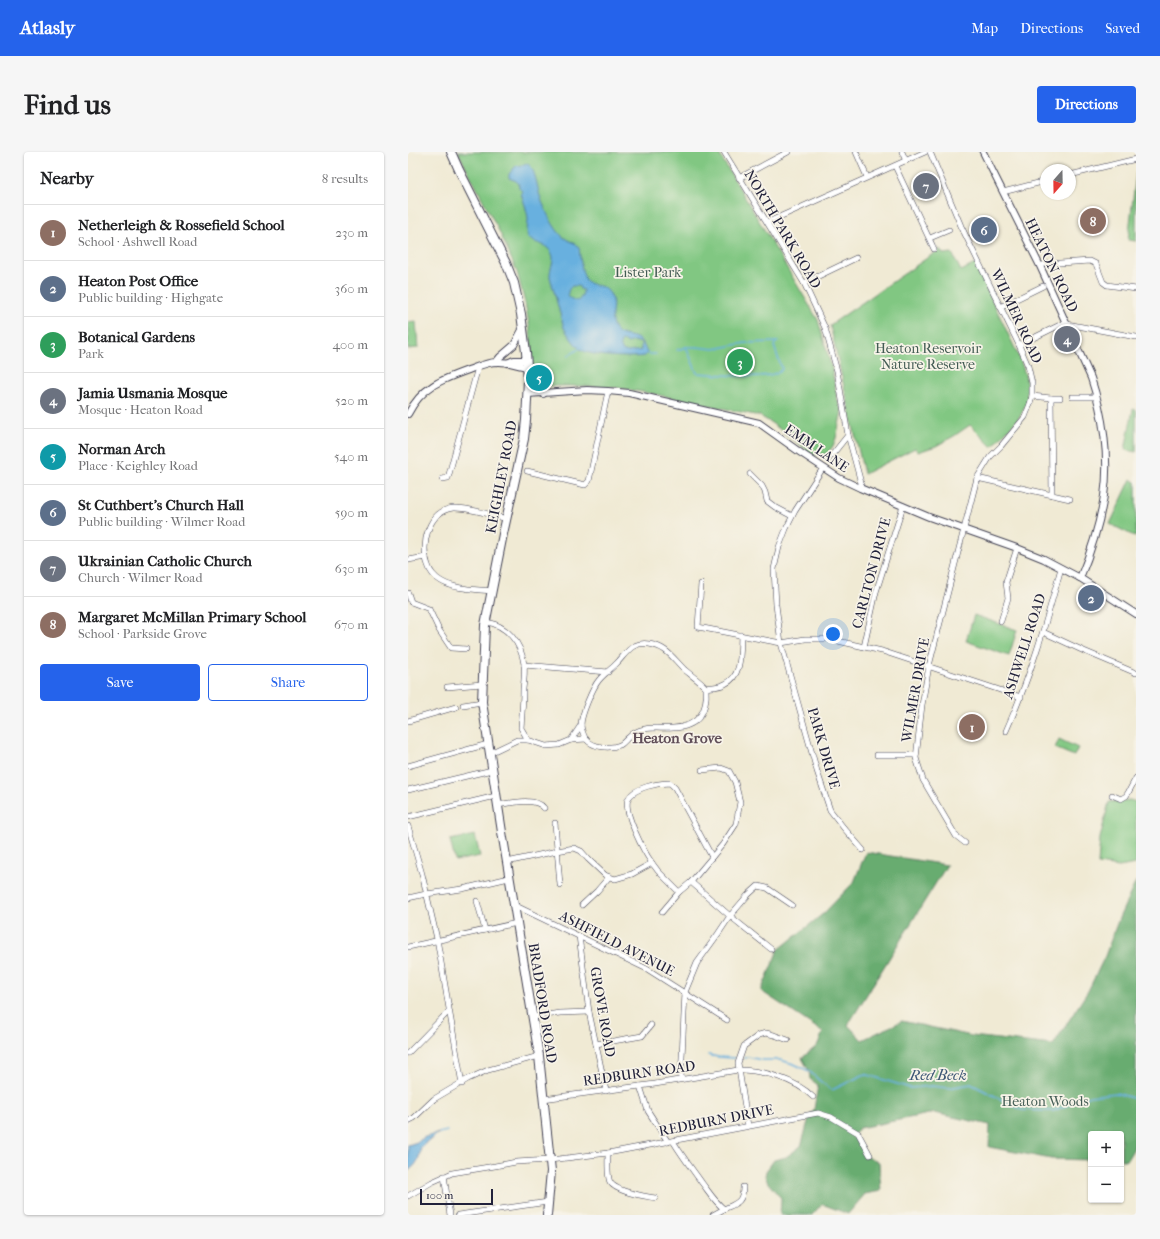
<!DOCTYPE html>
<meta charset="utf-8">
<style>
:root{--surface:#fff;--page:#f6f6f6;--text:#202124;--muted:#757577;--line:#e0e0e0;--accent:#2563eb}
body{margin:0;font-family:"IM FELL French Canon",serif;background:var(--page);color:var(--text)}
.controls{position:absolute;right:12px;bottom:12px;display:grid;overflow:hidden;border-radius:4px;box-shadow:0 1px 3px #0004}
.controls button{width:36px;height:36px;display:grid;place-items:center;padding:0;border:0;border-bottom:1px solid var(--line);background:var(--surface);color:var(--text);font:20px sans-serif}
.compass{position:absolute;left:632px;top:12px;width:36px;height:36px;border-radius:50%;background:var(--surface);box-shadow:0 1px 3px #0004;rotate:200deg}
.scale{position:absolute;left:12px;bottom:10px;width:73px;box-sizing:border-box;padding-left:4px;border:2px solid #22223b;border-top:0;font-size:11px;line-height:14px;white-space:nowrap;color:#22223b;-webkit-text-stroke:3px #f7f3e8;paint-order:stroke}
.you{position:absolute;left:425px;top:482px;width:14px;height:14px;margin:-10px;border:3px solid #fff;border-radius:50%;background:#1a73e8;box-shadow:0 0 0 6px #1a73e833}
.badge{display:grid;place-items:center;width:26px;height:26px;border-radius:50%;background:var(--accent);color:#fff;font-size:13px;font-weight:700}
.pin{position:absolute;translate:-50% -50%;border:2px solid #fff;box-shadow:0 1px 4px #0006}
.list{margin:0;padding:0;list-style:none}
h2{display:flex;justify-content:space-between;align-items:center;height:52px;margin:0;padding:0 16px;font-size:17px}
h2 small{font-size:13px;font-weight:400;color:var(--muted)}
.list li{display:grid;grid-template-columns:26px 1fr auto;gap:12px;align-items:center;box-sizing:border-box;height:56px;padding:0 16px;border-top:1px solid var(--line)}
.list b{display:block;font-size:15px;white-space:nowrap}
.list p{margin:0;font-size:13px;white-space:nowrap;color:var(--muted)}
.list em{font-size:13px;font-style:normal;color:var(--muted)}
.actions{display:flex;gap:8px;padding:12px 16px}
.actions a{flex:1;padding:9px 0;border:1px solid var(--accent);border-radius:4px;text-align:center;font-size:14px;color:var(--accent)}
.actions .main{background:var(--accent);color:#fff}
.map{position:relative;flex:none;width:728px;height:1063px;overflow:hidden;border-radius:4px}
header{display:flex;align-items:center;gap:24px;box-sizing:border-box;height:56px;padding:0 20px;background:var(--accent);color:#fff}
header strong{font-size:19px}
nav{display:flex;gap:22px;margin-inline-start:auto;font-size:14px}
.intro{display:flex;align-items:center;justify-content:space-between;box-sizing:border-box;height:96px;padding:0 24px}
h1{margin:0;font-size:28px}
.button{padding:10px 18px;border-radius:4px;background:var(--accent);color:#fff;font-size:14px;font-weight:700}
main{display:flex;gap:24px;padding:0 24px}
aside{flex:1;background:var(--surface);border-radius:4px;box-shadow:0 1px 3px #0004}
.map>svg:first-child{display:block}
.green{fill:#81c782;stroke:#52745e}
.forest{fill:#68ac70;stroke:#456756}
.water{fill:#68b0df;stroke:#45698d;fill-rule:evenodd}
.lines{fill:none;stroke-linecap:round;stroke-linejoin:round}
.stream{stroke:#68b0df;stroke-width:1.5}
.minor-casing{stroke:#414052;stroke-width:6}
.tertiary-casing{stroke:#414052;stroke-width:8}
.trunk-casing{stroke:#414052;stroke-width:10}
.minor{stroke:#fff;stroke-width:5}
.tertiary{stroke:#fff;stroke-width:6}
.trunk{stroke:#fff;stroke-width:8}
.labels{text-anchor:middle;stroke-width:3.5;stroke-linejoin:round;paint-order:stroke}
.street-label{font-size:14px;fill:#22223b;stroke:#f7f3e8}
.park-label{font-size:14px;fill:#435c54;stroke:#f7f3e8}
.neighbourhood-label{font-size:15px;font-weight:bold;fill:#604e58;stroke:#f7f3e8}
.water-label{font-size:15px;font-style:italic;fill:#3a5474;stroke:#f7f3e8}
</style>
<header>
<strong>Atlasly</strong>
<nav><a>Map</a><a>Directions</a><a>Saved</a></nav>
</header>
<div class="intro"><h1>Find us</h1><a class="button">Directions</a></div>
<main>
<aside>
<h2>Nearby<small>8 results</small></h2>
<ul class="list">
<li><span class="badge" style="background:#8d6e63">1</span><div><b>Netherleigh &amp; Rossefield School</b><p>School · Ashwell Road</p></div><em>230 m</em></li>
<li><span class="badge" style="background:#5c6f8a">2</span><div><b>Heaton Post Office</b><p>Public building · Highgate</p></div><em>360 m</em></li>
<li><span class="badge" style="background:#2e9e5b">3</span><div><b>Botanical Gardens</b><p>Park</p></div><em>400 m</em></li>
<li><span class="badge" style="background:#6b7280">4</span><div><b>Jamia Usmania Mosque</b><p>Mosque · Heaton Road</p></div><em>520 m</em></li>
<li><span class="badge" style="background:#0f9aa8">5</span><div><b>Norman Arch</b><p>Place · Keighley Road</p></div><em>540 m</em></li>
<li><span class="badge" style="background:#5c6f8a">6</span><div><b>St Cuthbert's Church Hall</b><p>Public building · Wilmer Road</p></div><em>590 m</em></li>
<li><span class="badge" style="background:#6b7280">7</span><div><b>Ukrainian Catholic Church</b><p>Church · Wilmer Road</p></div><em>630 m</em></li>
<li><span class="badge" style="background:#8d6e63">8</span><div><b>Margaret McMillan Primary School</b><p>School · Parkside Grove</p></div><em>670 m</em></li>
</ul>
<div class="actions"><a class="main">Save</a><a>Share</a></div>
</aside>
<div class="map">
<svg width="728" height="1063" viewBox="0 0 728 1063">
<rect width="100%" height="100%" fill="#f7f3e8"/>
<filter id="ink" filterUnits="userSpaceOnUse"><feTurbulence type="fractalNoise" baseFrequency=".025" numOctaves="2"/><feDisplacementMap in="SourceGraphic" scale="8" xChannelSelector="R" yChannelSelector="G"/><feConvolveMatrix kernelMatrix="1 2 1 2 8 2 1 2 1" color-interpolation-filters="sRGB"/></filter>
<filter id="wash" filterUnits="userSpaceOnUse"><feTurbulence type="fractalNoise" baseFrequency=".012" numOctaves="4" result="noise"/><feDisplacementMap in="SourceGraphic" scale="16" xChannelSelector="R" yChannelSelector="G"/><feGaussianBlur stdDeviation="0.9" result="paint"/><feColorMatrix in="noise" values="0 0 0 0 0 0 0 0 0 0 0 0 0 0 0 0 0 1.4 0 .05"/><feComposite in="paint" operator="in"/></filter>
<g filter="url(#wash)">
<rect width="100%" height="100%" fill="#f0ead4"/>
<!-- green -->
<g class="green">
<path d="M50,0h260l100,168 14,49 5,29 5,13 -6,27 -3,8 -6,8 -13,1 -41,-31 -13,-8 -106,-22 -35,-6 -35,-2h-41l-10,-15 -3,-42 -5,-26 -8,-31 -17,-39z"/>
<path d="M728,21v68l-8,-1z"/>
<path d="M532,97l3,5 9,-1 9,18 14,-7 45,95 5,15 2,14v13l-5,12 -5,7 -25,27 -22,-22 -16,11 -18,10 -18,6 -3,-4 -51,26 -34,-149z"/>
<path d="M8,169l2,27 -10,1v-27z"/>
<path d="M725,257l3,1v42l-11,-2z"/>
<path d="M723,327l5,3v55l-26,-13z"/>
<path d="M566,463l43,15 -8,26 -43,-15z"/>
<path d="M651,587l19,9 -4,8 -19,-8z"/>
<path d="M722,648l6,2v62l-17,3 -21,-3 2,-26 9,-36z"/>
<path d="M67,683l5,21 -25,5 -5,-21z"/>
</g>
<!-- forest -->
<path class="forest" d="M458,700l81,13 -99,160 14,15 40,-19 70,15 81,9 35,-54 17,-35 14,-38 17,-37v252l-2,15 -7,12h-6v-26h-30v26l-40,-1 -62,-12 1,-22 -56,-12 -75,15 -5,7 13,22 12,5 2,29 -16,3 -17,20 -26,-10 -10,11h-32l1,-17 -13,-15 -3,-7 1,-5 8,-11 12,-3 15,-11 8,-28 5,-9 4,-24 -8,-6 -1,-8 -7,-13 15,-12 6,-14 -62,-41 17,-41 46,-37 30,-31z"/>
<!-- water -->
<g class="water">
<path d="M120,12c8,5 9,25 13,35 4,11 13,30 22,38 5,4 11,5 16,10 1,9 2,25 7,33 4,8 20,1 26,18 3,10 -4,21 3,31 10,13 24,-1 32,24l-2,3c-13,2 -54,1 -65,-7 -5,-4 -13,-16 -16,-21l-14,-51c-1,-12 10,-20 -5,-31 -5,-3 -14,-4 -17,-9 -2,-5 0,-13 0,-19 -1,-8 -4,-16 -7,-24l2,-2 -4,-4c0,-8 -4,-7 -10,-10v-4l7,-8zM164,134h7l1,3 3,1c0,5 -2,8 -5,11 -9,-1 -14,-8 -6,-15zM214,189h3l3,2 6,-2 7,2v7l-13,2 -6,-2 -2,-6z"/>
<path d="M31,981l-18,14c-2,12 -3,17 -13,24v-26l9,-3 8,-5z"/>
</g>
<g class="lines">
<!-- stream -->
<g class="stream">
<path d="M278,195l11,26c16,1 76,9 85,-4l-8,-23 2,-4"/>
<path d="M269,198l9,-3h10l18,2 31,-6 33,-1"/>
<path d="M239,201l3,1h6"/>
<path d="M160,204l12,-8"/>
<path d="M300,903l10,2 17,1"/>
<path d="M336,906l4,-1 14,3h18l14,4 15,7 11,10 12,9 33,-16 45,14 22,-2 16,2 23,-4 51,26 31,1 37,-15 26,-3 20,6"/>
<path d="M31,981l8,-2"/>
</g>
</g>
</g>
<g filter="url(#ink)">
<g class="lines">
<!-- minor casing -->
<g class="minor-casing">
<g id="minor">
<path d="M316,0l80,131 21,45 12,43 11,64 13,48 -1,5"/>
<path d="M448,0l11,25"/>
<path d="M494,0l4,9"/>
<path d="M522,0l31,74 58,119 9,21 4,17v13l-2,8 -5,13 -24,29 -11,11 -13,21 -48,188 -7,39 -6,53 7,22 33,56 9,7"/>
<path d="M487,14l39,83"/>
<path d="M662,23l66,-16"/>
<path d="M331,26l49,-26"/>
<path d="M595,40l43,-11"/>
<path d="M360,70l157,-70"/>
<path d="M522,86l19,-8"/>
<path d="M632,114l5,-2 45,-3 6,3 7,18 4,3 29,4"/>
<path d="M396,131l52,-25"/>
<path d="M592,155l43,-21"/>
<path d="M659,172l69,13"/>
<path d="M611,193l47,-23"/>
<path d="M624,244l19,2h9"/>
<path d="M664,245h25"/>
<path d="M643,246l1,97"/>
<path d="M420,308l20,-25"/>
<path d="M415,316l-28,43 -9,18 -7,18 -5,22 2,36 5,38 36,128 13,39 13,17 20,23"/>
<path d="M119,319l58,14 4,-4 19,-90"/>
<path d="M342,322l12,12 3,6 2,9 8,6 17,9"/>
<path d="M569,326l93,21"/>
<path d="M34,327l6,-1 30,-111"/>
<path d="M0,408l18,-3"/>
<path d="M293,432l-3,43 83,16 24,-4h24l53,12 139,46"/>
<path d="M84,439c-16,-2 -36,-1 -51,-10 -5,-3 -11,-9 -13,-16 -8,-20 0,-54 25,-57 16,-1 38,7 54,11"/>
<path d="M0,441l3,9"/>
<path d="M3,450l18,7 10,21 12,18 15,1"/>
<path d="M593,469l7,-23 -2,-16 11,-34"/>
<path d="M78,470c21,3 35,21 38,42 1,8 0,17 -1,25 0,13 -1,26 -2,39l7,12"/>
<path d="M635,480l41,19 52,22"/>
<path d="M456,495l12,-55 27,-86"/>
<path d="M116,513l84,7"/>
<path d="M39,535l35,-3"/>
<path d="M298,536c-6,-7 -14,-12 -21,-18 -12,-11 -17,-23 -36,-26 -5,-1 -11,0 -15,2 -7,4 -12,12 -17,17 -6,6 -13,11 -18,17 -6,7 -18,35 -18,45 0,3 3,12 5,14 7,9 24,10 34,6 4,-2 6,-6 9,-8 4,-4 11,-7 16,-8 9,-2 19,0 28,-1 25,-1 35,-16 33,-40 6,-1 13,-1 19,-4 18,-8 15,-33 16,-49"/>
<path d="M55,553l19,-3"/>
<path d="M0,569l48,-14"/>
<path d="M598,579c24,-53 40,-108 55,-163"/>
<path d="M163,588l10,-15"/>
<path d="M82,601l27,-13h11l18,6 13,-1 12,-5 15,-1"/>
<path d="M469,603h39"/>
<path d="M0,614l80,-22"/>
<path d="M0,638l84,-20"/>
<path d="M704,643l9,4 5,-3 2,-3 8,-15"/>
<path d="M90,653c12,-2 38,-8 46,3"/>
<path d="M0,665l88,-21"/>
<path d="M147,671l5,62"/>
<path d="M0,674l14,48 15,65 25,145"/>
<path d="M99,710l50,-11 17,-3 7,3 7,8 17,16 10,4 17,-5 20,-11 6,8 21,21 12,-10 39,34 41,33"/>
<path d="M244,711c-8,-11 -29,-51 -24,-64 6,-12 31,-16 42,-16l5,5 37,69"/>
<path d="M283,730l32,-38 13,-20 4,-22 -5,-20 -6,-11 -8,-3 -19,2"/>
<path d="M0,746l18,-4 36,-5 47,-11"/>
<path d="M69,749l8,29"/>
<path d="M106,753l133,64 80,51"/>
<path d="M174,753l15,-14 12,-14"/>
<path d="M254,760l17,-20"/>
<path d="M171,784l10,76 17,79"/>
<path d="M0,795l109,-24"/>
<path d="M124,865l28,-4 29,-1"/>
<path d="M188,892l46,-8 9,-11"/>
<path d="M0,901l41,-42"/>
<path d="M273,927l4,-87 12,-29 21,-29 12,-18 18,-21 10,-9 9,2 25,17"/>
<path d="M232,934l8,25 20,31"/>
<path d="M135,947l112,-15 83,-14c24,0 57,9 75,27"/>
<path d="M0,969l6,-3 20,-19 34,-20 20,-9 51,-14"/>
<path d="M340,974l-10,-63 6,-17 15,-11 7,-2 8,2 14,5"/>
<path d="M265,989c9,15 19,28 29,42 7,9 13,19 22,26 13,-6 19,-7 19,-22"/>
<path d="M200,1001c0,7 -1,23 2,29 6,10 34,14 45,16"/>
<path d="M36,1024l6,39"/>
<path d="M0,1044l24,-14 20,-9 43,-7 21,-4 34,-2 58,-7 210,-40 13,4 27,16 12,22"/>
<path d="M50,1063l90,-13"/>
<path d="M305,1063l11,-6"/>
</g>
</g>
<!-- tertiary casing -->
<g class="tertiary-casing">
<g id="tertiary">
<path d="M575,0l57,114 51,112c12,36 19,80 13,118 -4,26 -14,58 -24,82"/>
<path d="M88,210l4,-5 14,-12 9,-17"/>
<path d="M99,211l7,-3h13"/>
<path d="M119,242l60,-4 21,1 21,2 130,30 42,30 38,25 21,10 69,29 88,31 27,11 36,19 56,36"/>
<path d="M0,262c14,-28 35,-35 63,-45 8,-3 17,-7 26,-7 11,-1 20,4 31,5"/>
</g>
</g>
<!-- trunk casing -->
<g class="trunk-casing">
<g id="trunk">
<path d="M43,0l8,18 47,93 8,20 7,31 5,38 2,28 -2,40 -2,19 -21,95 -18,91 -3,77 20,130 37,224 12,115 -4,44"/>
<path d="M120,228l15,13"/>
</g>
</g>
<!-- minor -->
<use href="#minor" class="minor"/>
<!-- tertiary -->
<use href="#tertiary" class="tertiary"/>
<!-- trunk -->
<use href="#trunk" class="trunk"/>
</g>
</g>
<g class="labels">
<!-- street labels -->
<g class="street-label">
<text transform="translate(375 77) rotate(59)" y="5">NORTH PARK ROAD</text>
<text transform="translate(644 113) rotate(64)" y="5">HEATON ROAD</text>
<text transform="translate(609 164) rotate(65)" y="5">WILMER ROAD</text>
<text transform="translate(409 296) rotate(34)" y="5">EMM LANE</text>
<text transform="translate(93 325) rotate(-79)" y="5">KEIGHLEY ROAD</text>
<text transform="translate(463 421) rotate(-75)" y="5">CARLTON DRIVE</text>
<text transform="translate(616 494) rotate(-72)" y="5">ASHWELL ROAD</text>
<text transform="translate(507 538) rotate(-80)" y="5">WILMER DRIVE</text>
<text transform="translate(416 596) rotate(74)" y="5">PARK DRIVE</text>
<text transform="translate(209 791) rotate(27)" y="5">ASHFIELD AVENUE</text>
<text transform="translate(135 851) rotate(81)" y="5">BRADFORD ROAD</text>
<text transform="translate(195 860) rotate(80)" y="5">GROVE ROAD</text>
<text transform="translate(231 921) rotate(-8)" y="5">REDBURN ROAD</text>
<text transform="translate(308 968) rotate(-11)" y="5">REDBURN DRIVE</text>
</g>
<!-- park labels -->
<g class="park-label">
<text x="240" y="125">Lister Park</text>
<text x="520" y="201">Heaton Reservoir<tspan x="520" dy="16">Nature Reserve</tspan></text>
<text x="637" y="954">Heaton Woods</text>
</g>
<!-- neighbourhood labels -->
<g class="neighbourhood-label">
<text x="269" y="591">Heaton Grove</text>
</g>
<!-- water labels -->
<g class="water-label">
<text x="530" y="928">Red Beck</text>
</g>
</g>
</svg>
<div class="controls">
<button>+</button>
<button>−</button>
</div>
<svg class="compass" viewBox="-18 -18 36 36"><path d="M0-13l5 13h-10z" fill="#e53935"/><path d="M0 13l5-13h-10z" fill="#757577"/></svg>
<div class="scale">100 m</div>
<div class="you"></div>
<div class="pin badge" style="left:564px;top:575px;background:#8d6e63">1</div>
<div class="pin badge" style="left:683px;top:446px;background:#5c6f8a">2</div>
<div class="pin badge" style="left:332px;top:210px;background:#2e9e5b">3</div>
<div class="pin badge" style="left:659px;top:187px;background:#6b7280">4</div>
<div class="pin badge" style="left:131px;top:226px;background:#0f9aa8">5</div>
<div class="pin badge" style="left:576px;top:78px;background:#5c6f8a">6</div>
<div class="pin badge" style="left:518px;top:34px;background:#6b7280">7</div>
<div class="pin badge" style="left:685px;top:69px;background:#8d6e63">8</div>
</div>
</main>
